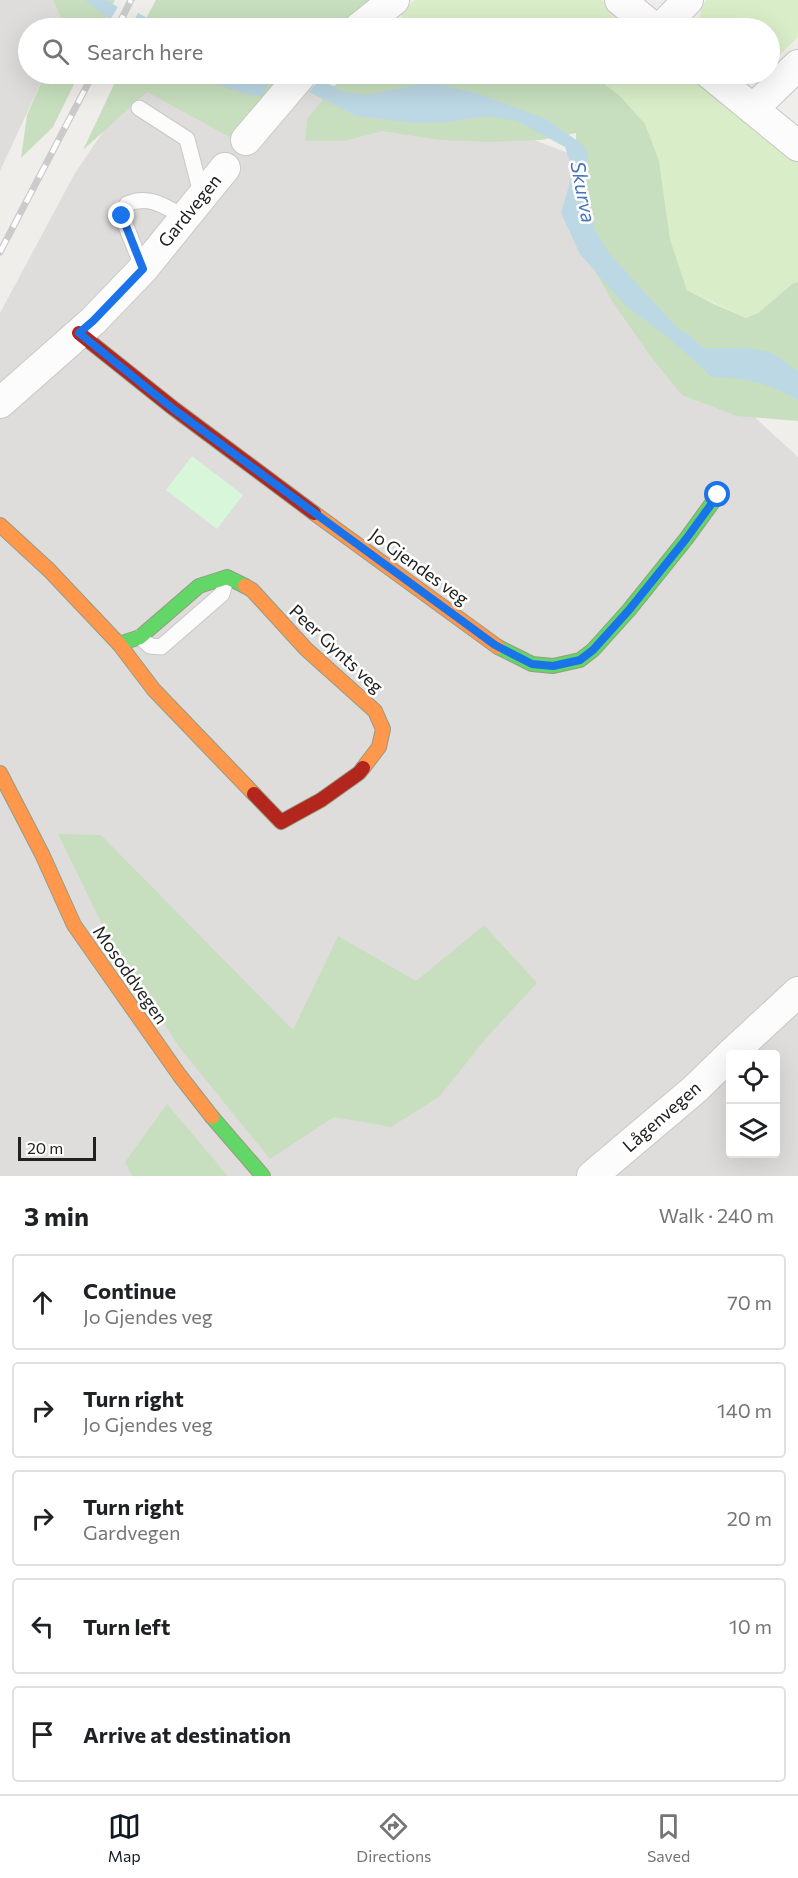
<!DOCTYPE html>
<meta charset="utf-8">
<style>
:root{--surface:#fff;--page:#f6f6f6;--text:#202124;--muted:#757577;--line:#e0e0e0;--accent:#111827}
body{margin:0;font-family:Commissioner,sans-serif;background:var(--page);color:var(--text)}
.controls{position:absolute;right:18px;bottom:18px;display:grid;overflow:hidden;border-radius:6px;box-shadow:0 6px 24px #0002}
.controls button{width:54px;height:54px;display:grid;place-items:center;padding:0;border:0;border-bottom:2px solid var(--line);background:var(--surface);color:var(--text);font:30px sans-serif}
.scale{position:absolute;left:18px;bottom:15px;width:78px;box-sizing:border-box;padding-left:6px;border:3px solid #212121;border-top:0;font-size:16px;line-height:21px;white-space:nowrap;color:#212121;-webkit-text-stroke:4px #fff;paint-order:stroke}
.stop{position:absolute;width:18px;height:18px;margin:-14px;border:4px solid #1a73e8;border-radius:50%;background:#fff}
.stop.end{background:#1a73e8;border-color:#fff;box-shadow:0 2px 6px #0008}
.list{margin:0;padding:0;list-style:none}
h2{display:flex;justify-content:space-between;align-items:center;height:78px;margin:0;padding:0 24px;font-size:26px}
h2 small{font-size:20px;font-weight:400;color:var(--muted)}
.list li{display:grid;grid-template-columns:39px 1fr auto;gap:18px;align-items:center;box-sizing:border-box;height:96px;margin:0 12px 12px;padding:0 12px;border:2px solid var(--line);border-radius:6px}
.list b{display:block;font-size:22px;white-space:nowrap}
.list p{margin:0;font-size:20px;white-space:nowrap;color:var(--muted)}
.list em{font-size:20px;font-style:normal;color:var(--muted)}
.icon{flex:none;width:33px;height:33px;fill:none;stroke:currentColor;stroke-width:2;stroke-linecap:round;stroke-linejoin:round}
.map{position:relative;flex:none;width:798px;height:1176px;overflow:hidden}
.search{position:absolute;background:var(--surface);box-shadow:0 6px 24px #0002;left:18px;right:18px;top:18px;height:66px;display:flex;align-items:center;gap:15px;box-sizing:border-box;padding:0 21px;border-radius:33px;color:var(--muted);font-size:22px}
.sheet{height:618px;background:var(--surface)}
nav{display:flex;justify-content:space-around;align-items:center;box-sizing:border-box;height:84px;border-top:2px solid var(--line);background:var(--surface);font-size:16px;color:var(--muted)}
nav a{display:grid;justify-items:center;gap:3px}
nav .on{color:var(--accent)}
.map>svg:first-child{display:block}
.residential{fill:#dfdddb;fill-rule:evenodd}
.grass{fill:#d9eec8}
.forest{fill:#c7dfbe}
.park{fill:#d8f6da}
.water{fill:#bcd8e4}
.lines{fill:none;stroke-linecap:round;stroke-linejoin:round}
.lane-casing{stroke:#c8c8c6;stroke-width:17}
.street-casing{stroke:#c8c8c6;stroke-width:32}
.fast-casing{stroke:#979b80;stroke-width:16}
.slow-casing{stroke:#979b80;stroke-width:16}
.jam-casing{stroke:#979b80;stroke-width:16}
.lane{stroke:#fdfcfc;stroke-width:15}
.street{stroke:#fdfcfc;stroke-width:30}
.fast{stroke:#63d668;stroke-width:14}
.slow{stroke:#ff974d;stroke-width:14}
.jam{stroke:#b3261e;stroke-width:14}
.rail-casing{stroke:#cbcbcb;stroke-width:7}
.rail{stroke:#fff;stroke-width:4.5;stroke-dasharray:14;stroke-linecap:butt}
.route{stroke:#1a73e8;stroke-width:8}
.labels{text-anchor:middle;stroke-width:5;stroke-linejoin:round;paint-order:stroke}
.street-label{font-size:18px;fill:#212121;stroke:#fff}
.water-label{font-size:20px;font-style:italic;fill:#4775b8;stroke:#fff}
</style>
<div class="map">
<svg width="798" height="1176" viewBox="0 0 798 1176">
<rect width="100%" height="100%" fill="#f0eeea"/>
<!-- residential -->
<g class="residential">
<path d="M0,0h53l12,25 -2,3h-35v46h17l-45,97z"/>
<path d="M391,85l185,71 149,234 73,67v719h-798v-863l75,-140 57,-84zM730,1054h46v100h-46z"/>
</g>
<!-- grass -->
<g class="grass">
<path d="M415,0h187l34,28h-219l-18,-14z"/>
<path d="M706,0h92v37l-28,27v-36h-70c-2,-8 1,-21 6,-28z"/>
<path d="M591,74h99l108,86v122l-6,2 -34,29 -12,5 -59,-28 -17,-51 -11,-78 -40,-66z"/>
</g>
<!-- forest -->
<g class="forest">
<path d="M53,0h62l-14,28h-38l1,-3z"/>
<path d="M156,0h224l-33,28h-206z"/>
<path d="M45,74h34l-26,53 -32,31 6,-43z"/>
<path d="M119,74h172l-54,67 -90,-49 -64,58z"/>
<path d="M345,74h246l28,21 26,29 14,37 11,78 17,51 27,14 32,14 12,-5 34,-29 6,-2v139l-61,-5 -55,-21 -31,-38 -39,-56 -35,-62 -1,-106 -35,7 -51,2 -50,-2 -58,-9 -38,10h-39l2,-22z"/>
<path d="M58,834l43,1 192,195 45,-94 78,45 68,-56 53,58 -49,53 -49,61 -48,30 -57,-10 -64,42 -90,-111 -66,-99z"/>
<path d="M167,1104l61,72h-96l-7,-14z"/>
</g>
<!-- park -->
<path class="park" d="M192,456l51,39 -26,34 -51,-39z"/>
<!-- water -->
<g class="water">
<path d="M85,0h21l12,7 -8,13z"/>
<path d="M138,13l29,15h-37z"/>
<path d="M200,74h48l22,5 -8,17c-21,-1 -45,-10 -62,-22z"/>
<path d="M320,79l21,12 24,4 67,-13 47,12 67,25 36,25 6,10 -1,42 8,35 14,22 70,77 9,4 15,14h42l25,4 28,19v29c-28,-16 -54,-23 -86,-23l-41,-37 -46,-35 -45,-51 -19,-41 12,-41 -8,-25 -48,-26 -29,-5 -41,6 -31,1 -60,-7 -47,-24z"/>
</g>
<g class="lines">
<!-- lane casing -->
<g class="lane-casing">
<g id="lane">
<path d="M139,108l48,31 15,58"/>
<path d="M143,269l-21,-53 5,-12c22,-10 39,3 59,14"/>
<path d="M140,637l10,9 11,1 61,-53 4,-14"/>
</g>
</g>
<!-- street casing -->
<g class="street-casing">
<g id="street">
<path d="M620,0l34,28"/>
<path d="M359,28l35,-28"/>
<path d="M661,28l27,-28"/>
<path d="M710,74l88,72"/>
<path d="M753,109l45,-44"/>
<path d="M246,140l56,-66"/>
<path d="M0,403l93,-82 50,-52 82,-101"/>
<path d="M731,1054l67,-62"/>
<path d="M592,1176l102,-86 36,-35"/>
</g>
</g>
<!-- fast casing -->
<g class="fast-casing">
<g id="fast">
<path d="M119,644l21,-7 59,-51 28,-9 18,9"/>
<path d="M498,647l34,17 21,2 27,-6 13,-10 36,-40 57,-71 32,-44"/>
<path d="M212,1117l51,59"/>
</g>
</g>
<!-- slow casing -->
<g class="slow-casing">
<g id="slow">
<path d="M314,513l184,134"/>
<path d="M0,525l49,45 70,74 35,46 100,104"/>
<path d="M245,586l7,4 54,59 69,62 8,18 -4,18 -16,21"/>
<path d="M0,773l42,81 32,71 106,151 32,41"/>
</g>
</g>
<!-- jam casing -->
<g class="jam-casing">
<g id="jam">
<path d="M79,333l94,75 141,105"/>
<path d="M254,794l27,28 40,-22 38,-27 4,-5"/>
</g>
</g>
<!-- lane -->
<use href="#lane" class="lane"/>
<!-- street -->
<use href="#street" class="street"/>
<!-- fast -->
<use href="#fast" class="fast"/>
<!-- slow -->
<use href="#slow" class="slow"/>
<!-- jam -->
<use href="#jam" class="jam"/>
<!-- rail casing -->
<g class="rail-casing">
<g id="rail">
<path d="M117,28l14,-28"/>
<path d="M0,252l93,-178"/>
</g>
</g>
<!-- rail -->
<use href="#rail" class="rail"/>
</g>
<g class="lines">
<!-- route -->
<path class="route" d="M122,216l21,53 -50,52 -14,12 93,75 129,95 194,142 37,19 21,2 27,-6 13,-10 36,-40 57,-71 32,-44"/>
</g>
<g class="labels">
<!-- street labels -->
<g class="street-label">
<text transform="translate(190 211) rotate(-51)" y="6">Gardvegen</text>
<text transform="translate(419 567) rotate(36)" y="6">Jo Gjendes veg</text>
<text transform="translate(336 649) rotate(43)" y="6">Peer Gynts veg</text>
<text transform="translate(130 975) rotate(55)" y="6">Mosoddvegen</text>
<text transform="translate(662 1117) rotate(-41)" y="6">Lågenvegen</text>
</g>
<!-- water labels -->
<g class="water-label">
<text transform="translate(583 192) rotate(79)" y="7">Skurva</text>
</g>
</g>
</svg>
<div class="controls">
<button><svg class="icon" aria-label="locate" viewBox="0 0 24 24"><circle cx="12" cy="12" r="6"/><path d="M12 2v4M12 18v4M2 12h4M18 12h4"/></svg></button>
<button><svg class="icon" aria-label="layers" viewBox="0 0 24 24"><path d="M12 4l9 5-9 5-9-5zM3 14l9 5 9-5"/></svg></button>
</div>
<div class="scale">20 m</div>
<div class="stop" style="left:718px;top:495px"></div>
<div class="stop end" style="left:122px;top:216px"></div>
<div class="search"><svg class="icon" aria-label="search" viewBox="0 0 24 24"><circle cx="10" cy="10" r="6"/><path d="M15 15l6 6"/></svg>Search here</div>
</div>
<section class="sheet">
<h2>3 min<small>Walk · 240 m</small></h2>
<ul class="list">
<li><svg class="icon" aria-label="ahead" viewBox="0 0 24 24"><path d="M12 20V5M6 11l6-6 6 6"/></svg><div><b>Continue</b><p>Jo Gjendes veg</p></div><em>70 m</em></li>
<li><svg class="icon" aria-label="right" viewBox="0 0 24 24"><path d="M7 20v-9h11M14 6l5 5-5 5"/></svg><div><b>Turn right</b><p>Jo Gjendes veg</p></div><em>140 m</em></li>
<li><svg class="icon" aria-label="right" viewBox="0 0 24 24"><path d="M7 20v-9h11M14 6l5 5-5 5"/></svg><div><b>Turn right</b><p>Gardvegen</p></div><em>20 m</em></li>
<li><svg class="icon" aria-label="left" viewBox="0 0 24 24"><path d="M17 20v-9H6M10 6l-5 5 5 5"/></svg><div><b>Turn left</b></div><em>10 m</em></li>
<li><svg class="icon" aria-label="arrive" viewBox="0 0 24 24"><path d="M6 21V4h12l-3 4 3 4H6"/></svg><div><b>Arrive at destination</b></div></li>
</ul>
</section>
<nav>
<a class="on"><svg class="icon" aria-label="map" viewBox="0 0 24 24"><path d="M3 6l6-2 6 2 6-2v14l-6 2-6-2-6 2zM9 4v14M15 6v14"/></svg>Map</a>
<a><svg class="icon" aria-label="directions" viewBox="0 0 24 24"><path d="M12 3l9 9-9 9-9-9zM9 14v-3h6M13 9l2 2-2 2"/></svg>Directions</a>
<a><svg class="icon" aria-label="saved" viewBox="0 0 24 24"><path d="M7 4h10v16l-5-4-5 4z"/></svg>Saved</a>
</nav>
